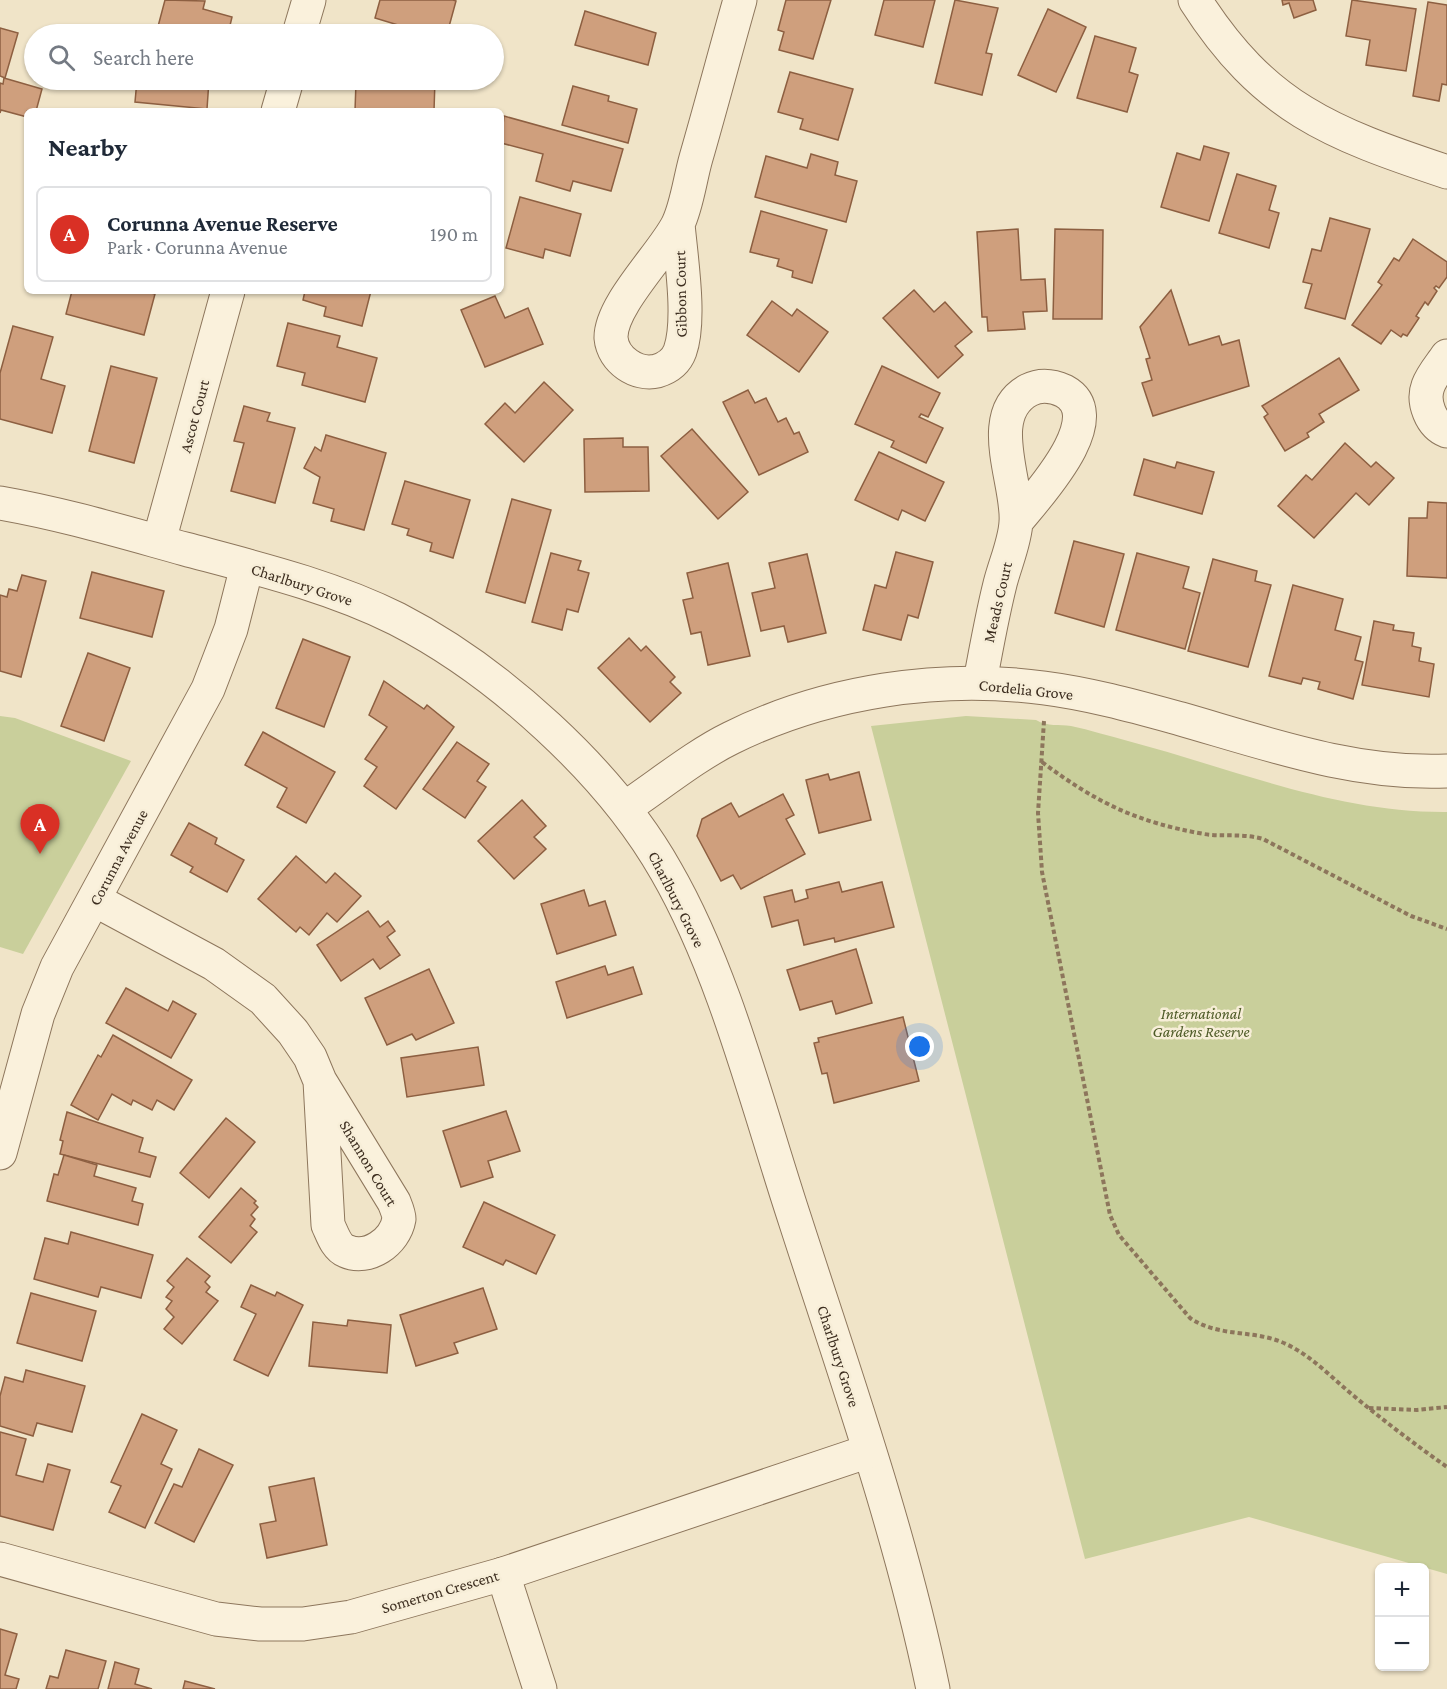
<!DOCTYPE html>
<meta charset="utf-8">
<style>
:root{--surface:#fff;--page:#f6f6f7;--text:#1f2937;--muted:#747a83;--line:#e0e1e3;--accent:#d93025}
body{margin:0;font-family:"Crimson Pro",serif;background:var(--page);color:var(--text)}
.controls{position:absolute;right:18px;bottom:18px;display:grid;overflow:hidden;border-radius:9px;box-shadow:0 2px 4px #0004}
.controls button{width:54px;height:54px;display:grid;place-items:center;padding:0;border:0;border-bottom:2px solid var(--line);background:var(--surface);color:var(--text);font:30px sans-serif}
.you{position:absolute;left:920px;top:1047px;width:21px;height:21px;margin:-15px;border:4px solid #fff;border-radius:50%;background:#1a73e8;box-shadow:0 0 0 9px #1a73e833}
.badge{display:grid;place-items:center;width:39px;height:39px;border-radius:50%;background:var(--accent);color:#fff;font-size:20px;font-weight:700}
.pin{position:absolute;translate:-50% -50px;filter:drop-shadow(0 2px 3px #0008)}
.pin::after{content:'';position:absolute;top:32px;width:21px;height:18px;background:inherit;clip-path:polygon(0 0,100% 0,50% 100%)}
.list{margin:0;padding:0;list-style:none}
h2{display:flex;justify-content:space-between;align-items:center;height:78px;margin:0;padding:0 24px;font-size:26px}
h2 small{font-size:20px;font-weight:400;color:var(--muted)}
.list li{display:grid;grid-template-columns:39px 1fr auto;gap:18px;align-items:center;box-sizing:border-box;height:96px;margin:0 12px 12px;padding:0 12px;border:2px solid var(--line);border-radius:9px}
.list b{display:block;font-size:22px;white-space:nowrap}
.list p{margin:0;font-size:20px;white-space:nowrap;color:var(--muted)}
.list em{font-size:20px;font-style:normal;color:var(--muted)}
.icon{flex:none;width:33px;height:33px;fill:none;stroke:currentColor;stroke-width:2;stroke-linecap:round;stroke-linejoin:round}
.map{position:relative;flex:none;width:1447px;height:1689px;overflow:hidden}
.search{position:absolute;background:var(--surface);box-shadow:0 2px 4px #0004;left:24px;top:24px;width:480px;height:66px;display:flex;align-items:center;gap:15px;box-sizing:border-box;padding:0 21px;border-radius:33px;color:var(--muted);font-size:22px}
.panel{position:absolute;background:var(--surface);box-shadow:0 2px 4px #0004;left:24px;top:108px;width:480px;height:186px;border-radius:9px}
.map>svg:first-child{display:block}
.green{fill:#c9cf9b}
.building{fill:#cf9f7d;stroke:#8d5f41;stroke-width:1.5}
.lines{fill:none;stroke-linecap:round;stroke-linejoin:round}
.minor-casing{stroke:#8d765c;stroke-width:35}
.tertiary-casing{stroke:#8d765c;stroke-width:35}
.path{stroke:#8d765c;stroke-width:4;stroke-dasharray:4.5 3;stroke-linecap:butt}
.minor{stroke:#faf1dc;stroke-width:33}
.tertiary{stroke:#faf1dc;stroke-width:33}
.labels{text-anchor:middle;stroke-width:5;stroke-linejoin:round;paint-order:stroke}
.street-label{font-size:16px;fill:#3d2e20;stroke:#f7eed8}
.park-label{font-size:16px;font-style:italic;fill:#4d5a26;stroke:#f7eed8}
</style>
<div class="map">
<svg width="1447" height="1689" viewBox="0 0 1447 1689">
<rect width="100%" height="100%" fill="#f0e4c8"/>
<!-- green -->
<g class="green">
<path d="M0,716l15,2 116,43 -108,193 -23,-7z"/>
<path d="M966,716l70,4c12,7 23,4 35,6 19,4 38,10 57,15 106,28 208,72 319,71v762l-198,-57 -164,42 -214,-833z"/>
</g>
<!-- building -->
<g class="building">
<path d="M165,0l40,1 -2,8 29,8 -4,17h-72z"/>
<path d="M380,0h73l3,1 -9,33h-40l1,-6 -33,-10z"/>
<path d="M786,0h45l-18,59 -34,-9 5,-18 -6,-2z"/>
<path d="M884,0h51l-12,47 -48,-12z"/>
<path d="M955,0l43,8 -12,45 6,1 -10,41 -47,-12z"/>
<path d="M1282,0h31l3,10 -22,8 -5,-15 -6,2z"/>
<path d="M1352,0l64,9 -10,62 -40,-6 4,-25 -24,-4z"/>
<path d="M1428,2l19,3v80l-5,-1 -3,17 -26,-5z"/>
<path d="M1048,9l38,18 -30,65 -38,-17z"/>
<path d="M585,11l71,22 -8,32 -73,-20z"/>
<path d="M0,28l18,5 -13,45 -5,-2z"/>
<path d="M1095,36l41,12 -7,24 9,3 -11,37 -50,-14z"/>
<path d="M790,72l63,17 -15,51 -38,-11 3,-10 -25,-7z"/>
<path d="M4,78l38,11 -6,22h-9v6l-26,-7 -1,3v-30l3,1z"/>
<path d="M137,80h72l-2,29 -72,-7z"/>
<path d="M383,80h52l-1,31h-79l1,-29 27,2z"/>
<path d="M573,86l36,10 -1,5 29,8 -9,34 -66,-18z"/>
<path d="M504,116l119,33 -12,42 -38,-10 -3,10 -34,-10 7,-27 -42,-11z"/>
<path d="M1204,146l25,7 -20,68 -48,-14 16,-54 23,7z"/>
<path d="M811,154l27,8 -3,13 22,6 -11,41 -91,-25 11,-41 41,12z"/>
<path d="M1237,174l39,12 -7,24 10,3 -10,35 -50,-15z"/>
<path d="M520,197l61,17 -11,42 -25,-7 -2,9 -37,-10z"/>
<path d="M761,211l66,19 -15,53 -20,-6 1,-6 -16,-5 2,-7 -29,-7z"/>
<path d="M1330,218l40,11 -25,90 -40,-11 7,-24 -9,-2 9,-33 9,2z"/>
<path d="M1018,229l3,51 24,-1 2,32 -24,1 2,17 -37,2 -1,-14h-5l-5,-85z"/>
<path d="M1055,229l48,1 -1,89h-49z"/>
<path d="M1413,239l34,23v15l-8,11 -3,-2 -2,2 3,3 -9,14 -3,-3 -9,14 3,2 -12,18 -4,-2 -2,3 -10,-7 -10,14 -29,-19 30,-40 -4,-3 16,-24 5,3z"/>
<path d="M914,290l20,22 11,-10 27,30 -17,14 8,9 -25,23 -55,-60z"/>
<path d="M1171,290l18,55 30,-9 3,9 17,-5 10,46 -96,30 -11,-33 10,-3 -6,-21 4,-1 -10,-31z"/>
<path d="M72,291h72l11,3 -11,41 -78,-21z"/>
<path d="M305,291h66l-9,35 -38,-10 2,-9 -23,-7z"/>
<path d="M495,296l10,22 23,-10 15,36 -58,23 -24,-57z"/>
<path d="M772,301l20,15 5,-7 31,23 -29,40 -52,-37z"/>
<path d="M288,323l52,13 -3,11 40,11 -12,44 -63,-17 3,-12 -28,-7z"/>
<path d="M13,326l40,11 -12,42 24,7 -13,47 -52,-14v-46z"/>
<path d="M1339,358l20,32 -40,24 5,8 -17,11 2,4 -24,14 -21,-34 4,-3 -6,-8z"/>
<path d="M111,366l46,12 -23,85 -45,-12z"/>
<path d="M882,366l58,27 -12,24 -7,-3 -2,3 24,11 -17,35 -35,-16 3,-6 -39,-17z"/>
<path d="M544,382l29,28 -49,52 -39,-38 20,-21 10,10z"/>
<path d="M748,390l7,13 11,-5 12,24 8,-4 8,16 5,-2 9,20 -49,23 -36,-73z"/>
<path d="M244,406l26,7 -3,8 28,7 -20,75 -44,-12 13,-48 -10,-2z"/>
<path d="M692,429l56,63 -30,27 -57,-63z"/>
<path d="M326,435l60,18 -22,77 -33,-9 3,-12 -21,-6 7,-26 -16,-9 11,-21 6,4z"/>
<path d="M623,438v9h25l1,44 -64,1 -1,-53z"/>
<path d="M1345,443l26,24 5,-5 18,16 -25,27 -13,-12 -42,45 -36,-32 28,-31 6,5z"/>
<path d="M879,452l65,30 -19,39 -23,-11 -4,10 -43,-20z"/>
<path d="M1144,459l31,9 2,-6 37,10 -12,42 -68,-19z"/>
<path d="M405,481l65,19 -17,58 -23,-7 2,-8 -25,-8 2,-6 -17,-5z"/>
<path d="M512,499l39,11 -26,93 -39,-11z"/>
<path d="M1428,502l19,1v75l-40,-2 2,-58h18z"/>
<path d="M1074,541l50,13 -20,73 -49,-14z"/>
<path d="M896,552l37,10 -15,56 -10,-3 -7,25 -38,-10 12,-45 11,3z"/>
<path d="M551,553l30,8 -3,9 11,3 -11,39 -11,-3 -5,21 -30,-8z"/>
<path d="M1137,553l52,14 -6,21 17,5 -15,56 -69,-19z"/>
<path d="M807,554l19,79 -38,9 -4,-16 -23,5 -9,-38 23,-5 -6,-25z"/>
<path d="M1213,559l44,12 -2,10 16,4 -23,82 -60,-16z"/>
<path d="M728,563l22,93 -42,9 -7,-33 -10,2 -8,-34 10,-2 -6,-25z"/>
<path d="M92,572l72,19 -12,46 -72,-19z"/>
<path d="M22,575l24,6 -25,96 -21,-6v-76l7,2 2,-8 8,2z"/>
<path d="M1293,585l50,14 -8,31 26,7 -6,23 8,2 -10,37 -35,-10 2,-7 -17,-4 -2,6 -32,-8z"/>
<path d="M1374,621l20,4 -1,5 21,3 -2,13 9,2 -2,13 15,3 -5,33 -67,-12z"/>
<path d="M629,638l12,13 5,-5 29,31 -5,5 11,11 -31,29 -52,-54z"/>
<path d="M303,639l47,18 -26,70 -48,-19z"/>
<path d="M88,653l42,15 -26,73 -43,-15z"/>
<path d="M384,681l40,28 3,-4 27,22 -58,82 -32,-23 13,-19 -12,-8 22,-32 -18,-12z"/>
<path d="M263,732l72,40 -29,51 -29,-16 10,-19 -42,-23z"/>
<path d="M457,742l32,22 -12,17 9,6 -21,31 -42,-29z"/>
<path d="M859,772l12,48 -52,13 -13,-53 22,-6 2,6z"/>
<path d="M783,794l11,21 -8,4 19,35 -64,35 -8,-14 -12,6 -24,-45 5,-17 29,-16 8,14z"/>
<path d="M522,800l24,26 -12,11 12,12 -32,30 -36,-38z"/>
<path d="M189,823l28,15 -2,6 29,16 -17,32 -37,-20 3,-5 -22,-12z"/>
<path d="M296,856l30,27 9,-10 26,23 -24,26 -10,-9 -18,22 -9,-8 -4,5 -38,-33z"/>
<path d="M839,882l3,10 40,-10 12,45 -59,15 -1,-4 -30,7 -6,-25 -26,7 -8,-30 28,-7 3,12 13,-4 -2,-8z"/>
<path d="M584,890l5,16 16,-5 11,34 -59,19 -16,-50z"/>
<path d="M368,911l12,16 8,-6 7,10 -8,6 13,18 -20,14 -7,-10 -32,22 -24,-36z"/>
<path d="M856,949l16,54 -36,11 -4,-13 -32,9 -13,-40z"/>
<path d="M605,966l3,9 25,-8 9,27 -75,24 -11,-36z"/>
<path d="M429,969l25,54 -38,17 -4,-6 -25,11 -22,-47z"/>
<path d="M126,988l42,23 5,-10 23,13 -25,44 -65,-35z"/>
<path d="M903,1017l16,64 -85,22 -7,-30 -5,1 -8,-31 5,-1 -1,-4z"/>
<path d="M113,1035l79,45 -18,30 -17,-10 -5,10 -19,-10 -2,5 -19,-11 -14,26 -27,-15 27,-50 3,2z"/>
<path d="M478,1047l6,38 -77,12 -6,-39z"/>
<path d="M506,1111l14,40 -32,10 5,16 -32,10 -18,-56z"/>
<path d="M67,1112l76,26 -4,14 17,5 -6,20 -90,-23 3,-13 -3,-1z"/>
<path d="M226,1118l29,24 -46,56 -29,-25z"/>
<path d="M64,1155l33,10 -3,11 42,12 -4,13 11,3 -5,21 -91,-24 7,-27 4,1z"/>
<path d="M241,1188l15,13 -2,2 4,4 -7,8 4,4 -5,7 7,6 -26,31 -32,-26z"/>
<path d="M484,1202l71,33 -19,39 -30,-14 -3,5 -40,-18z"/>
<path d="M71,1232l82,23 -12,43 -40,-11 -3,10 -64,-18 11,-41 23,6z"/>
<path d="M187,1258l23,18 -5,6 5,5 -4,5 12,9 -36,43 -18,-15 10,-12 -8,-8 6,-8 -6,-4 8,-10 -7,-6z"/>
<path d="M251,1285l24,11 2,-4 26,13 -35,71 -34,-16 22,-46 -15,-7z"/>
<path d="M483,1288l14,41 -43,14 4,10 -42,13 -16,-51z"/>
<path d="M31,1293l65,18 -14,50 -65,-18z"/>
<path d="M348,1320l43,5 -4,48 -78,-7 4,-44 34,4z"/>
<path d="M26,1370l59,16 -13,46 -35,-9 -4,13 -33,-10v-30l5,-19 18,5z"/>
<path d="M142,1414l35,16 -16,34 11,5 -27,59 -36,-16 12,-26 -10,-4z"/>
<path d="M0,1432l26,7 -10,36 27,7 5,-18 22,6 -17,60 -53,-14z"/>
<path d="M199,1449l34,16 -39,77 -39,-19 19,-39 8,3z"/>
<path d="M314,1478l13,67 -60,13 -7,-34 16,-3 -7,-34z"/>
<path d="M0,1629l17,5 -12,41 14,4 -3,10h-16z"/>
<path d="M66,1650l40,11 -8,28h-52l4,-13 8,2z"/>
<path d="M115,1662l24,7 -4,15 17,5h-44z"/>
<path d="M185,1681l30,8h-32z"/>
</g>
<g class="lines">
<!-- minor casing -->
<g class="minor-casing">
<g id="minor">
<path d="M299,34l10,-34"/>
<path d="M278,111l9,-31"/>
<path d="M678,224c3,34 13,96 2,127 -4,11 -13,17 -23,20 -20,5 -44,-11 -46,-33 -1,-33 53,-85 67,-114 9,-19 12,-45 18,-66 15,-52 29,-105 44,-158"/>
<path d="M1447,356c-6,9 -15,19 -19,30 -6,16 3,39 19,45"/>
<path d="M0,503c63,11 123,29 185,46 71,19 146,37 212,70 101,52 213,153 269,252 59,102 92,237 129,349 50,155 105,310 138,469"/>
<path d="M159,541l69,-250"/>
<path d="M980,682c6,-33 12,-66 20,-98 5,-20 15,-42 16,-62 3,-38 -33,-108 13,-132 12,-6 24,-4 35,1 48,26 -29,107 -48,131"/>
<path d="M625,808c33,-22 71,-53 106,-70 95,-47 209,-64 313,-50 47,6 93,19 137,31 87,25 174,56 266,52"/>
<path d="M95,900l119,64 49,35 30,33 17,25 10,24 74,121c2,5 5,12 5,17 -4,23 -31,42 -53,32 -10,-4 -14,-18 -18,-26l-8,-144"/>
<path d="M0,1153l38,-139 19,-47 151,-278 23,-60 16,-63"/>
<path d="M0,1559l216,60 44,5h43l48,-7 152,-43 366,-123"/>
<path d="M503,1574l37,115"/>
</g>
</g>
<!-- tertiary casing -->
<g class="tertiary-casing">
<path id="tertiary" d="M1195,0c69,108 135,133 252,172"/>
</g>
<!-- path -->
<g class="path">
<path d="M1044,721l-6,92 4,59 68,343 9,20 71,83c29,20 65,11 96,26 24,11 43,31 62,47 32,27 65,52 99,76"/>
<path d="M1042,762c55,41 94,60 162,72 19,3 39,-1 59,5l148,77 36,13"/>
<path d="M1369,1408l48,2 30,-3"/>
</g>
<!-- minor -->
<use href="#minor" class="minor"/>
<!-- tertiary -->
<use href="#tertiary" class="tertiary"/>
</g>
<g class="labels">
<!-- street labels -->
<g class="street-label">
<text transform="translate(680 294) rotate(-91)" y="6">Gibbon Court</text>
<text transform="translate(194 416) rotate(-75)" y="6">Ascot Court</text>
<text transform="translate(302 584) rotate(18)" y="6">Charlbury Grove</text>
<text transform="translate(997 602) rotate(-77)" y="6">Meads Court</text>
<text transform="translate(1026 689) rotate(6)" y="6">Cordelia Grove</text>
<text transform="translate(118 857) rotate(-62)" y="6">Corunna Avenue</text>
<text transform="translate(677 899) rotate(63)" y="6">Charlbury Grove</text>
<text transform="translate(369 1163) rotate(59)" y="6">Shannon Court</text>
<text transform="translate(839 1356) rotate(72)" y="6">Charlbury Grove</text>
<text transform="translate(440 1591) rotate(-16)" y="6">Somerton Crescent</text>
</g>
<!-- park labels -->
<g class="park-label">
<text x="1201" y="1019">International<tspan x="1201" dy="18">Gardens Reserve</tspan></text>
</g>
</g>
</svg>
<div class="controls">
<button>+</button>
<button>−</button>
</div>
<div class="you"></div>
<div class="pin badge" style="left:40px;top:854px">A</div>
<div class="search"><svg class="icon" aria-label="search" viewBox="0 0 24 24"><circle cx="10" cy="10" r="6"/><path d="M15 15l6 6"/></svg>Search here</div>
<section class="panel">
<h2>Nearby<small></small></h2>
<ul class="list">
<li><span class="badge">A</span><div><b>Corunna Avenue Reserve</b><p>Park · Corunna Avenue</p></div><em>190 m</em></li>
</ul>
</section>
</div>
